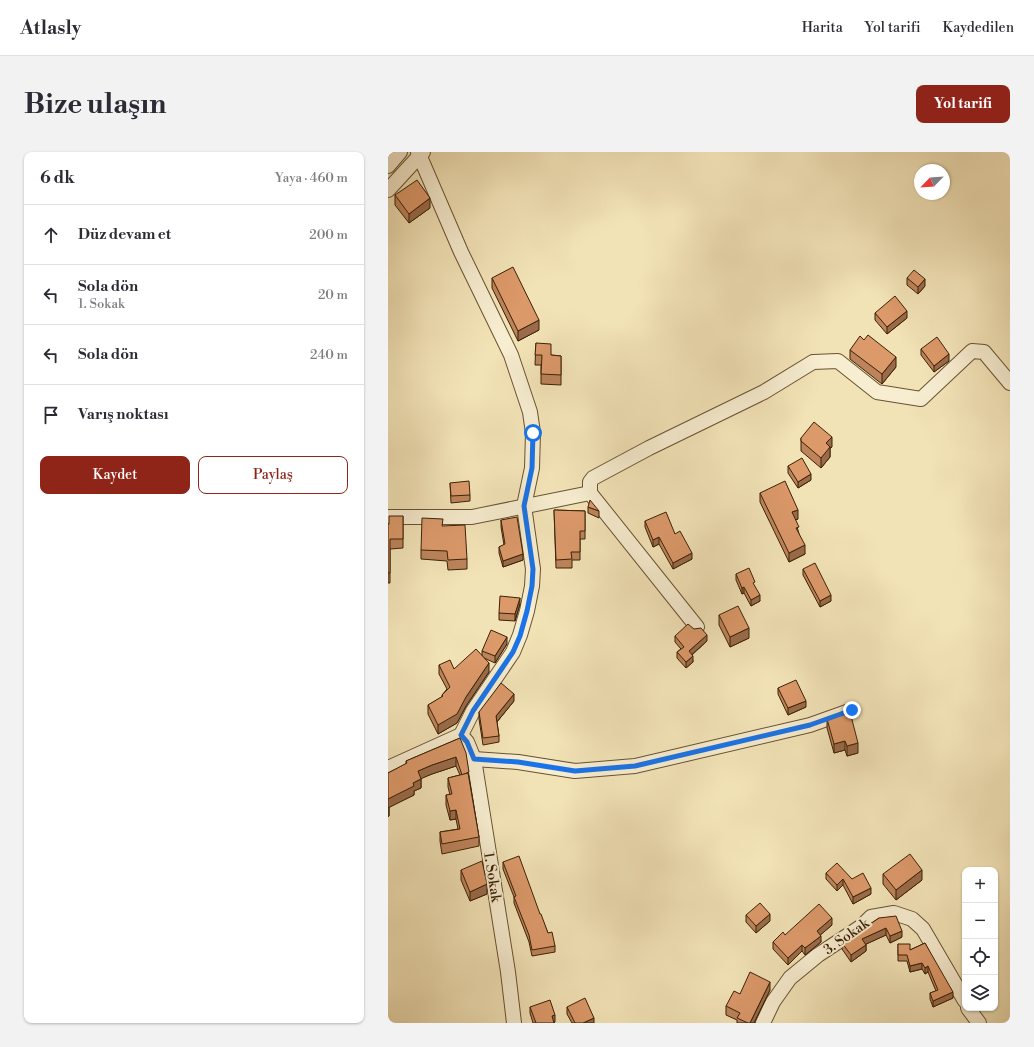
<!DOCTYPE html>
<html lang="tr">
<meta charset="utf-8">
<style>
:root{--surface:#fff;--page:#f2f2f3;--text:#2b2b33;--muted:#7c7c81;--line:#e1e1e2;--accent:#8f2418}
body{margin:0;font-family:"Libre Bodoni",serif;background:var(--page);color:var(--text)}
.controls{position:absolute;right:12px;bottom:12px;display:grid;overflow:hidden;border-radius:8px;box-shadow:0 1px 3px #0004}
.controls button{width:36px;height:36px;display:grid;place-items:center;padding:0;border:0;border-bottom:1px solid var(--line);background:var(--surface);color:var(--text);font:20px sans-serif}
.compass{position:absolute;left:526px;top:12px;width:36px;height:36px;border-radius:50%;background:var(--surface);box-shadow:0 1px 3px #0004;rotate:245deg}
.stop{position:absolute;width:12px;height:12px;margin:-9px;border:3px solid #1a73e8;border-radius:50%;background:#fff}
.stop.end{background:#1a73e8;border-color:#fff;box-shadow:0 1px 4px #0008}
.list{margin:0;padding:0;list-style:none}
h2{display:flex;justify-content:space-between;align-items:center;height:52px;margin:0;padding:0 16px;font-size:17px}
h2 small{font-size:13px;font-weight:400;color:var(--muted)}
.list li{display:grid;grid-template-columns:26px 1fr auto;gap:12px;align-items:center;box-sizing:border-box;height:60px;padding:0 16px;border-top:1px solid var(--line)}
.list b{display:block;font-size:15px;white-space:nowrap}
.list p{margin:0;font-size:13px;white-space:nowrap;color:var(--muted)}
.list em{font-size:13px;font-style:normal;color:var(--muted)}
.actions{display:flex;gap:8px;padding:12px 16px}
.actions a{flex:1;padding:9px 0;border:1px solid var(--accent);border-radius:8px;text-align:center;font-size:14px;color:var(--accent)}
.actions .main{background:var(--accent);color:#fff}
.icon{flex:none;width:22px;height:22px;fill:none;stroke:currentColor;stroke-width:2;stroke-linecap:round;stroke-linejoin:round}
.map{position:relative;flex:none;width:622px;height:871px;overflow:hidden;border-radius:8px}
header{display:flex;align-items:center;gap:24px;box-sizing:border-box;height:56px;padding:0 20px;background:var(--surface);border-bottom:1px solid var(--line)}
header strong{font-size:19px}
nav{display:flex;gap:22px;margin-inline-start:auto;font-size:14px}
.intro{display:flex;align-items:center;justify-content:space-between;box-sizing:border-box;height:96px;padding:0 24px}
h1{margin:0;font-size:28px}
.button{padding:10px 18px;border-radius:8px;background:var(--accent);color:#fff;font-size:14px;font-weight:700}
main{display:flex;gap:24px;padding:0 24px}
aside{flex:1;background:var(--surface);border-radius:8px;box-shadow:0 1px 3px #0004}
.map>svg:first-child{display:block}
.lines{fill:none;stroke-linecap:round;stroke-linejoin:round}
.minor-casing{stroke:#695232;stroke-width:16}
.minor{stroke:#f7edd0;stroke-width:14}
.wall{fill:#bd845b;stroke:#3b2106}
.shaded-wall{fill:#9a6b4a;stroke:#3b2106}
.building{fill:#dc996a;stroke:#3b2106}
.route{stroke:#1a73e8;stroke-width:5}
.labels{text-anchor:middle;stroke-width:4;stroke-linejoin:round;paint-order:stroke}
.street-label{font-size:14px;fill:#3b2106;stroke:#f7edd0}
</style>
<header>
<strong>Atlasly</strong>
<nav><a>Harita</a><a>Yol tarifi</a><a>Kaydedilen</a></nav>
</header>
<div class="intro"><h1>Bize ulaşın</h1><a class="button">Yol tarifi</a></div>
<main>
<aside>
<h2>6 dk<small>Yaya · 460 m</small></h2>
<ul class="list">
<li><svg class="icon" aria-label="ahead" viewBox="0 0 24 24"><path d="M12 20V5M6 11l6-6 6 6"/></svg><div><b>Düz devam et</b></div><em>200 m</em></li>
<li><svg class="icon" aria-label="left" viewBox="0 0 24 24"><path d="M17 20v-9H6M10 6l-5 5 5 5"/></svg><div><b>Sola dön</b><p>1. Sokak</p></div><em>20 m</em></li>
<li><svg class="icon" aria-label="left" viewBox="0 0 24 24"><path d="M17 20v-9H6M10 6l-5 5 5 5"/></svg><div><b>Sola dön</b></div><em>240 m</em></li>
<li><svg class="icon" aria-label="arrive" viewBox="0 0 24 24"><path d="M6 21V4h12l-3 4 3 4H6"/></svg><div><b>Varış noktası</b></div></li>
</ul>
<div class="actions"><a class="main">Kaydet</a><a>Paylaş</a></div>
</aside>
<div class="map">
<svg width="622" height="871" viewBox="0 0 622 871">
<rect width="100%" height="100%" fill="#f2e3b7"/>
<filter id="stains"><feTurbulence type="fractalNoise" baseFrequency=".005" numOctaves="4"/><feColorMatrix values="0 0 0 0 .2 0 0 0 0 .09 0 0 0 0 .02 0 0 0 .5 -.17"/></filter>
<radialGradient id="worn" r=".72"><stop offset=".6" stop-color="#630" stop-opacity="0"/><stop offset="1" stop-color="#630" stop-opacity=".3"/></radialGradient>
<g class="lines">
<!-- minor casing -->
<g class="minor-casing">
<g id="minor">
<path d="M30,0l43,100 50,103 19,57 3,21 -1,35 -8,38 9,63 -1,17 -5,25 -7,24 -7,17 -40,59 -12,24"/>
<path d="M0,14l12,-14"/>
<path d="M0,38l35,-38"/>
<path d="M202,341v-11l3,-4 56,-30 115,-56 49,-30 25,-1 39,31 44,7 51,-48 12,1 26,31"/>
<path d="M0,365h84l118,-24 107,134"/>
<path d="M73,583l6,7 7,17 34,213 6,51"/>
<path d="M86,607l44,3 57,9 60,-5 175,-41 42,-15"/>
<path d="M0,616l73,-33"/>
<path d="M580,856l11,15"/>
<path d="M375,871l10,-21 17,-24 28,-23 44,-29 9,-9 23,-4 18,6 11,10 42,72"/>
</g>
</g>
<!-- minor -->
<use href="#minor" class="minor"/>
</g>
<!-- wall -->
<g class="wall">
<path d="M7,43l35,13 -21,15 -14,-18z"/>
<path d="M104,126l47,52 -21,11 -26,-53z"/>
<path d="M519,126l18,8 -7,8 -11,-9z"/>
<path d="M487,161l32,5 -20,16 -12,-14z"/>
<path d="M148,191l15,12 10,1v29l-20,-1v-19h-6z"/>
<path d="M533,197l28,12 -15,11 -13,-17z"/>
<path d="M462,198l46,17 -14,17 -32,-25z"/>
<path d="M413,286l31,9 -2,1v9l-9,11 -20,-17z"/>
<path d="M400,314l23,14 -13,8 -10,-15z"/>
<path d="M62,331l20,12v6l-19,2z"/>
<path d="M372,341l38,26 -3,1 10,34 -16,8 -29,-60z"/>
<path d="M200,355l11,4v7l-11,-5z"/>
<path d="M166,358l31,1v28h-5v21h-8v8h-16z"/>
<path d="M15,364v32l-13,1v34h-2v-59z"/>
<path d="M113,368l22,40 -20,7 -4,-14v-6l5,-2 -3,-18z"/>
<path d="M257,369l30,13 17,25 -19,10 -14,-25 -6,3 -8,-20z"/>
<path d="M55,374l24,33v10l-19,1 -1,-9 -26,-2v-9z"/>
<path d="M415,417l28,32 -11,6 -17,-32z"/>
<path d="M348,422l19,13 5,14 -9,5 -7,-13 -2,1 -6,-14z"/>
<path d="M132,452l-5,17 -16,-1v-7z"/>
<path d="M331,463l30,23 -19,9 -11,-22z"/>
<path d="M287,484l32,5 -15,14 1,7 -7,6 -9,-10v-6l4,-3 -6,-7z"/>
<path d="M119,492l-12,19 -11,-5 5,14 -23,34 -9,17 -19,11 -10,-20v-9l14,-8v-2l5,-6 -8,-15v-9l15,4 28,-13v-5z"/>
<path d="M390,536l28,19 -18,8 -10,-21z"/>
<path d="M126,549l-17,21 2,14v6l-16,3 -4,-26v-7z"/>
<path d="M439,567l31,34 -11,3 -2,-6 -11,3 -7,-25z"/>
<path d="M72,586l9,39 10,60v9l-37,8 -2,-13v-9l18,-3 -2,-10 -6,1 -4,-15v-10h4l-2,-8v-9l12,-3 -4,-9 -24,8 -11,4v10l-7,3v4l-25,12v9l-1,1v-44l18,-9v-3z"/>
<path d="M115,710l37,52 8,19 7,13v6l-23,4 -3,-14 -15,-39v-6l-11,-28z"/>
<path d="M73,718l26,24 -17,7 -9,-21z"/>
<path d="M438,721l26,6 19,15 -18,10 -10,-19 -6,6 -11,-12z"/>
<path d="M495,722l39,6 -26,20 -13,-16z"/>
<path d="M358,763l24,6 -14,12 -10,-11z"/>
<path d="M491,766l23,19 -12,6 -4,-8 -20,9v7l-15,11 -9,-13v-6z"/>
<path d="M444,773l-12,10 1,7 -16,13 -3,-4 -14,14 -15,-16v-7l12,-7z"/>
<path d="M537,791l28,55 -20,9 -3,-8v-6l6,-2 -8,-19 -3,2 -3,-5 -12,3 -3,-11h-9v-17l12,6z"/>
<path d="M382,838l-16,33h-17v-3l-11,-5v-9l14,-12z"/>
<path d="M142,855l25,15 -1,1h-21l-3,-10z"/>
<path d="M179,855l27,16h-22l-5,-9z"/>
</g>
<!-- shaded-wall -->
<g class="shaded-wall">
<path d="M42,46v10l-21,15v-9z"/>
<path d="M537,127v7l-7,8v-7z"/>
<path d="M519,159v7l-20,16v-7z"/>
<path d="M151,168v10l-21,11v-10z"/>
<path d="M561,202v7l-15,11v-6z"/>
<path d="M508,205v10l-14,17v-10z"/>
<path d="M444,285v10l-2,1v9l-9,11v-10l5,-15z"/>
<path d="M423,322v6l-13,8v-6z"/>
<path d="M410,358v9l-6,2v-9z"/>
<path d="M271,385v7l-6,3v-7z"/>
<path d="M417,393v9l-16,8v-9z"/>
<path d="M304,401v6l-19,10v-6z"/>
<path d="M135,402v6l-20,7v-6z"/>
<path d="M356,435v6l-2,1v-6z"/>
<path d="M372,443v6l-9,5v-6z"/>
<path d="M443,443v6l-11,6v-6z"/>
<path d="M132,446v6l-5,17v-7z"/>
<path d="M361,476v10l-19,9v-10z"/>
<path d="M319,483v6l-18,16v-6z"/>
<path d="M119,485v7l-12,19v-7z"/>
<path d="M305,504v6l-7,6v-6z"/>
<path d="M101,511v9l-23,34 -9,17 -19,11v-9l28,-28z"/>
<path d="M126,542v7l-18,22v-7z"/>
<path d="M418,549v6l-18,8v-7z"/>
<path d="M457,589v9l-11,3v-9z"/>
<path d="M470,591v10l-11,3v-10z"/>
<path d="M68,605v9l-24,8 -14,6v-9l14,-6z"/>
<path d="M33,627v9l-7,3v4l-26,13v-9l25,-16z"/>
<path d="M1,655v9l-1,1v-9z"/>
<path d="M68,658v9l-6,1v-9z"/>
<path d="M534,718v10l-26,20v-10z"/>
<path d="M455,727v6l-6,6v-6z"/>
<path d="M99,732v10l-17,7v-9z"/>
<path d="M483,736v6l-18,10v-7z"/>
<path d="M382,762v7l-14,12v-7z"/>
<path d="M444,766v7l-15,13v-7z"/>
<path d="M498,776v7l-24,11v-7z"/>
<path d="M514,779v6l-12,6v-7z"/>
<path d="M433,784v6l-16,13v-7z"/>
<path d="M414,793v6l-14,14v-7z"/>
<path d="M478,793v6l-15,11v-7z"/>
<path d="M534,811v6l-12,3v-6z"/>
<path d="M540,814v6l-3,2v-6z"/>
<path d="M382,830v8l-16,33h-4z"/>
<path d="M565,840v6l-20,9v-6z"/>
<path d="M167,863v7l-3,1v-7z"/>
<path d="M206,866v5h-11z"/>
</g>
<!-- building -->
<g class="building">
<path d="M29,28l13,18 -21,16 -14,-19z"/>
<path d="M125,115l26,53 -21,11 -26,-53z"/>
<path d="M526,118l11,9 -7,8 -11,-9z"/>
<path d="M507,144l12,15 -20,16 -12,-14z"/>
<path d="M480,183l28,22 -14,17 -32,-24 10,-14 4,4z"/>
<path d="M549,185l12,17 -15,12 -13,-17z"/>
<path d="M148,191l15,1v11l10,1v19l-20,-1 1,-19h-7z"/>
<path d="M426,270l18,15 -6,6 4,4 -9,11 -20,-17v-3z"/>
<path d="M414,306l9,16 -13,8 -10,-16z"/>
<path d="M81,329l1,14 -19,1 -1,-13z"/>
<path d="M397,329l13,29 -6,2 7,15 -3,1 9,17 -16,8 -29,-60z"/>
<path d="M202,348l9,11 -11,-4z"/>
<path d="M166,358l31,1v20h-5v21h-9l1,7 -16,1z"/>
<path d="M278,360l9,22 5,-3 12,22 -19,10 -14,-26 -6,3 -8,-19z"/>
<path d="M1,364h14v23h-13v34h-2v-49h1z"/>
<path d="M129,365l6,37 -20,7 -4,-14 6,-3 -4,-24z"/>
<path d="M34,366l21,1 -1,7 23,-1 2,34 -19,1 -1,-9 -26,-1z"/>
<path d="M427,411l16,32 -11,6 -17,-32z"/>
<path d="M361,416l6,14 -2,1 7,12 -9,5 -7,-13 -2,1 -6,-14z"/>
<path d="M112,444l20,2 -5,16 -16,-1z"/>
<path d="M350,454l11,22 -19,9 -11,-22z"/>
<path d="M300,472l6,5 7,-1 6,7 -18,16 4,5 -7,6 -9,-10 7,-5 -9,-11z"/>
<path d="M103,478l16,7 -12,19 -13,-5z"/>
<path d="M88,497l13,14 -23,34 -9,17 -19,11 -10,-20 15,-9 -1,-1 8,-8 -11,-22 11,-5 4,9z"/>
<path d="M408,528l10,21 -18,7 -10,-20z"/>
<path d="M113,531l13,11 -18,22 3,20 -16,2 -4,-26z"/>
<path d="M462,560l8,31 -11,3 -2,-5 -11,3 -7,-25z"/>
<path d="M72,586l6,15 3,19 -7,3 -6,-18 -24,8 -14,6 3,8 -8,4 1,3 -26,13v-26l19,-10 -1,-2z"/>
<path d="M80,621l11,64 -37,7 -2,-12 20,-3 -4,-19 -6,1 -4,-16 6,-1 -4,-16z"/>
<path d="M522,702l12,16 -26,20 -13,-16z"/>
<path d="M131,704l21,58h1l7,19 4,-1 3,14 -23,4 -3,-15 -15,-38 2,-1 -13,-34z"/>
<path d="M94,709l5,23 -17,8 -9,-22z"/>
<path d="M449,711l15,16 11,-6 8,15 -18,9 -10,-18 -6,6 -11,-12z"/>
<path d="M372,751l10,11 -14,12 -10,-11z"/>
<path d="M431,752l13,14 -15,13 4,5 -16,12 -3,-3 -14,13 -15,-16 10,-10 2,3z"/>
<path d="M508,764l6,15 -12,5 -4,-8 -24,11 4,6 -15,10 -9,-12 37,-25z"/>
<path d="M537,791l28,49 -20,9 -3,-8 8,-3 -10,-24 -3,2 -3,-5 -12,3 -3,-11h-9v-11h12v6z"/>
<path d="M362,820l20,10 -20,41h-2l-11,-5 3,-5 -14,-7 8,-15 6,3z"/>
<path d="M197,846l9,20 -11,5h-8l-8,-16z"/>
<path d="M162,848l5,15 -3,1 2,7h-18l-6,-16z"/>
</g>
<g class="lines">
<!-- route -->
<path class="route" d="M145,281l-1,35 -8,38 9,63 -1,17 -5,25 -7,25 -7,16 -40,59 -12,24 6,7 7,17 44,3 57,9 60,-5 175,-41 42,-15"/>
</g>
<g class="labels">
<!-- street labels -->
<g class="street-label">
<text transform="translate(105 725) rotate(81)" y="5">1. Sokak</text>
<text transform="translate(458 784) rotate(-35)" y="5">3. Sokak</text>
</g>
</g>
<rect width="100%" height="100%" filter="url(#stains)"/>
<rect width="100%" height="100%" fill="url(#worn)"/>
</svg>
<div class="controls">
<button>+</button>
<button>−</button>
<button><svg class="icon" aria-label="locate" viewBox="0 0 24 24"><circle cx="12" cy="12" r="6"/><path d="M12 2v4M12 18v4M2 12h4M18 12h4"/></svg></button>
<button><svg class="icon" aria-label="layers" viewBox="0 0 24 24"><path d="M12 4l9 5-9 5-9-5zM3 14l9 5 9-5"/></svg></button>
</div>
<svg class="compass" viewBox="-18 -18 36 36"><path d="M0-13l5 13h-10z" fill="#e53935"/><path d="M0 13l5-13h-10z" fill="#7c7c81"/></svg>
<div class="stop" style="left:145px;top:281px"></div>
<div class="stop end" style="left:464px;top:558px"></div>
</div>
</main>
